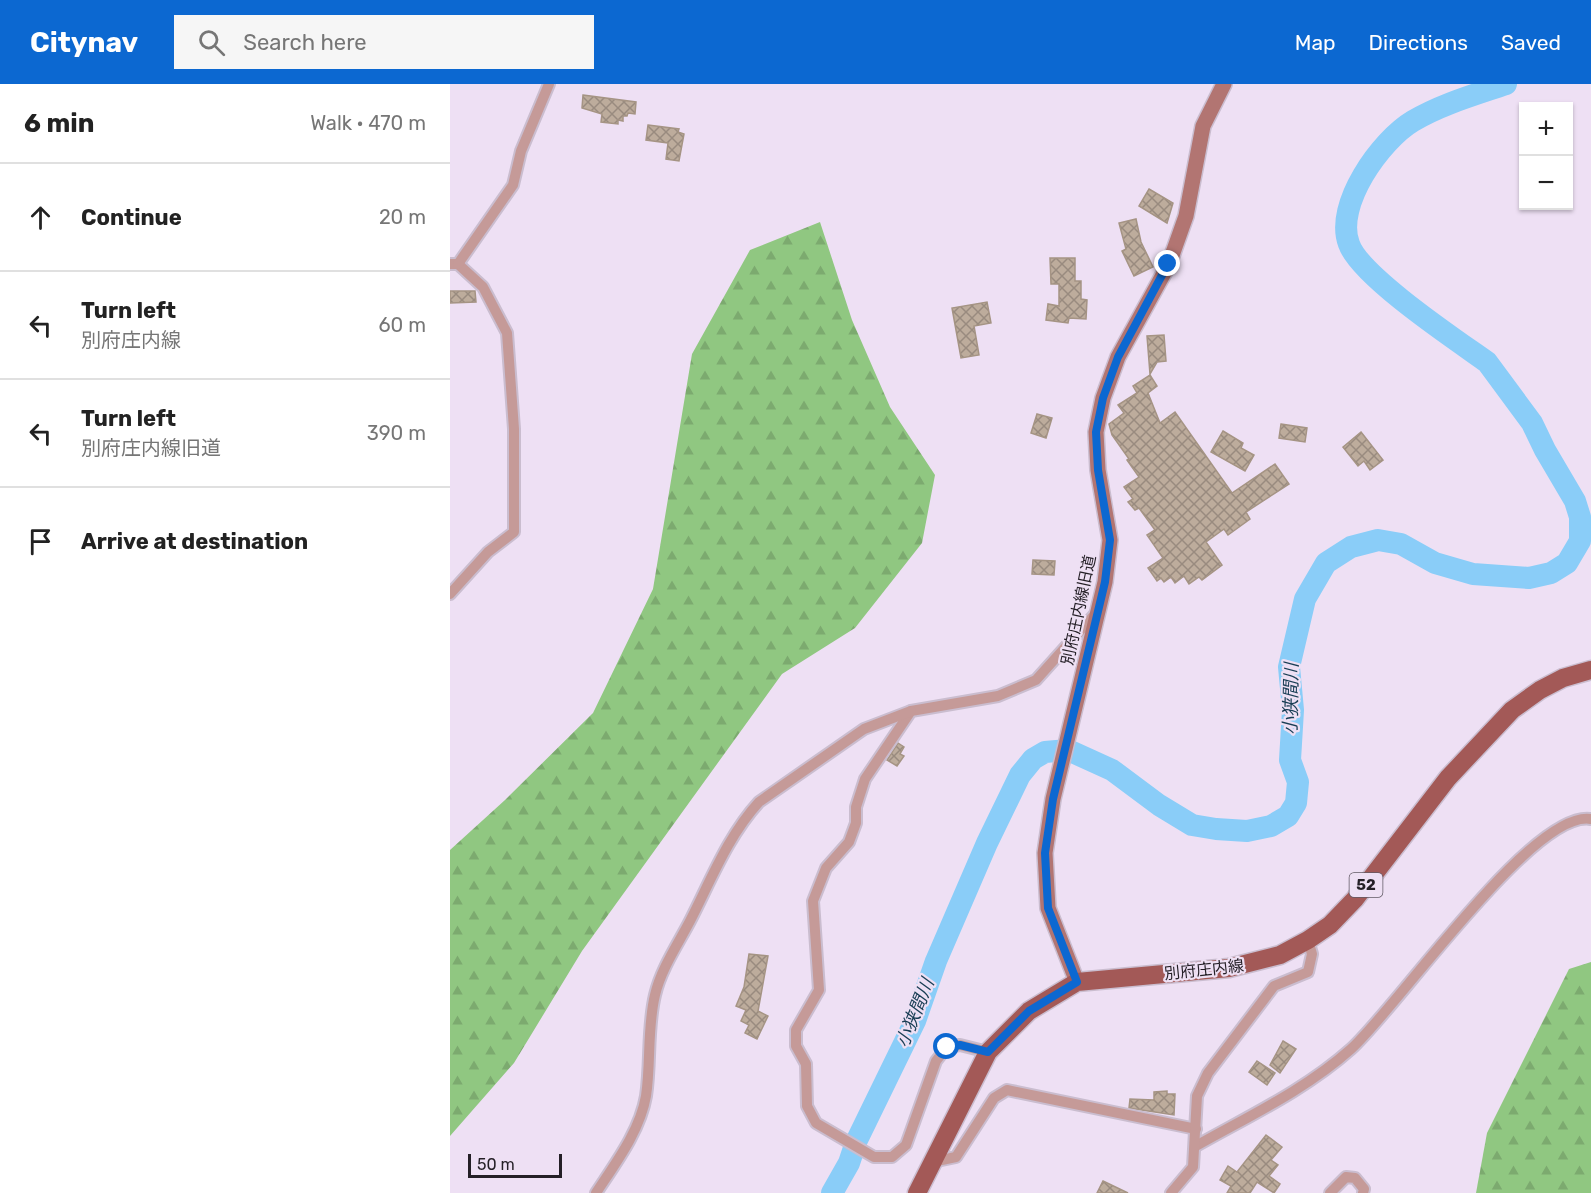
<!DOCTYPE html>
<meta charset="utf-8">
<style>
:root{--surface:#fff;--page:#f6f6f6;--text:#222;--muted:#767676;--line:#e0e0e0;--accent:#0c68d1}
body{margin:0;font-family:Rubik,"Noto Sans JP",sans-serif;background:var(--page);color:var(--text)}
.controls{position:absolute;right:18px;top:18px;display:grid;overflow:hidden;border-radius:0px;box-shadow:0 2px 4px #0004}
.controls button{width:54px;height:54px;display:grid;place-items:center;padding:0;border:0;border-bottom:2px solid var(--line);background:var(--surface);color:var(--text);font:30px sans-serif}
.scale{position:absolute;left:18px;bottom:15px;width:94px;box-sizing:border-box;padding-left:6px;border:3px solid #241f26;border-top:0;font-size:16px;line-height:21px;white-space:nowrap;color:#241f26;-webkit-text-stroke:4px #eee0f4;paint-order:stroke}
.stop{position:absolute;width:18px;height:18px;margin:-14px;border:4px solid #0c68d1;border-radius:50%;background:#fff}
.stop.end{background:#0c68d1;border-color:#fff;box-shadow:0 2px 6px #0008}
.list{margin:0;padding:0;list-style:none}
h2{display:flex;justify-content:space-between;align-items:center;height:78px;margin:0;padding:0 24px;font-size:26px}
h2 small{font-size:20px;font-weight:400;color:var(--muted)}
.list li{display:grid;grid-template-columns:39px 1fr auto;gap:18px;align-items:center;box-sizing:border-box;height:108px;padding:0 24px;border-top:2px solid var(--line)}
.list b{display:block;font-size:22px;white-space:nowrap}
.list p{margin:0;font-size:20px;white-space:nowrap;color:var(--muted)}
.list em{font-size:20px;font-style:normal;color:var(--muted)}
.icon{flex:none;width:33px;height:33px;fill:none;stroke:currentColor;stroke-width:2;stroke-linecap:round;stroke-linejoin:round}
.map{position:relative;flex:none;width:1141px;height:1109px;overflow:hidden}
header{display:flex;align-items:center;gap:36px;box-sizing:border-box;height:84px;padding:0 30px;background:var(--accent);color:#fff}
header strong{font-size:28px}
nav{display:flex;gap:33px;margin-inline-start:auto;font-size:21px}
.search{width:420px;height:54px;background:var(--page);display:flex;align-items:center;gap:15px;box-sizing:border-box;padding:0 21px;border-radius:0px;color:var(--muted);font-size:22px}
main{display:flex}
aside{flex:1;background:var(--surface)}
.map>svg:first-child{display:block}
.forest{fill:url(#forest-firs)}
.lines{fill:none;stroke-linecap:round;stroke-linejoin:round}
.river{stroke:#8acdf8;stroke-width:22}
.building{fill:url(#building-cross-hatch);stroke:#a59484;stroke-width:1.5}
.street-casing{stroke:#cabdcf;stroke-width:14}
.secondary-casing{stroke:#cabdcf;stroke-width:18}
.primary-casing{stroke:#cabdcf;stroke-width:21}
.street{stroke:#c59a98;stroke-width:10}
.secondary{stroke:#b27572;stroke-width:15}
.primary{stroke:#a35957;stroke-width:18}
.route{stroke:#0c68d1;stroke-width:8}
.labels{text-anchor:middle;stroke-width:4.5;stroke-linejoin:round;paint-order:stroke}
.shield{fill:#eee0f4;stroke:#615964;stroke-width:1.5}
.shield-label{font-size:15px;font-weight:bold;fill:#241f26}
.street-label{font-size:16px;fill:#241f26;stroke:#eee0f4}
.water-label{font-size:18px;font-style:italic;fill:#183d54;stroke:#eee0f4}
</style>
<header>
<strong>Citynav</strong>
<div class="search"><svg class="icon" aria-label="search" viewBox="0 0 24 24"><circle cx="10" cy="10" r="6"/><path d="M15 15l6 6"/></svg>Search here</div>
<nav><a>Map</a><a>Directions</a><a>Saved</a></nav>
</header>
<main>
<aside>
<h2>6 min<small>Walk · 470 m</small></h2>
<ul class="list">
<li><svg class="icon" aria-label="ahead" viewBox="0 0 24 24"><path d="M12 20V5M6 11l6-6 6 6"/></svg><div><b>Continue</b></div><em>20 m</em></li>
<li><svg class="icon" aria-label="left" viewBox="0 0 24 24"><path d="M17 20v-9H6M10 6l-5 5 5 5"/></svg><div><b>Turn left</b><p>別府庄内線</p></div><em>60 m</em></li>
<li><svg class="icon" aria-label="left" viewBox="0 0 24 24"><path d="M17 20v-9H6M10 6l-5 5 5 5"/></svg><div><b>Turn left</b><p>別府庄内線旧道</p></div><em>390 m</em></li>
<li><svg class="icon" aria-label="arrive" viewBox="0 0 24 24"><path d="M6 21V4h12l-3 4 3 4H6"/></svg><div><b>Arrive at destination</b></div></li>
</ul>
</aside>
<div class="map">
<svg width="1141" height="1109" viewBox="0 0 1141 1109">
<defs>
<pattern id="forest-firs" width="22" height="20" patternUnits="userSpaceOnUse" patternTransform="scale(1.5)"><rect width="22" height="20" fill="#90c781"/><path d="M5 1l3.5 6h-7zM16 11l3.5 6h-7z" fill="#7caa6f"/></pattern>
<pattern id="building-cross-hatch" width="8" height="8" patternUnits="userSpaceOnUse" patternTransform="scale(1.5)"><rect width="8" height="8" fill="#bdac9c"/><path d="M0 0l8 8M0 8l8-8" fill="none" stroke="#998b7f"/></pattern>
</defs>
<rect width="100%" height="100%" fill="#eee0f4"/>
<!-- forest -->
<g class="forest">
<path d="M370,138l32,98 38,87 45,68 -13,68 -67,85 -73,46 -200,277 -68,112 -64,73v-286l55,-50 88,-87 60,-124 39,-235 58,-104z"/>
<path d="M1141,878v231h-115l11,-60 82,-164z"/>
</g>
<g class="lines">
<!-- river -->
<path class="river" d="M382,1109l17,-30 7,-21 59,-121 21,-60 51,-118 33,-68 13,-16 12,-7 23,-2 44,20 47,35 33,20 24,4 31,2 24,-5 17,-10 8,-13 2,-21 -8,-22 3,-50 -4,-43 16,-68 21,-36 25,-16 27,-7 23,4 34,19 38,11 56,4 22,-5 16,-10 13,-22v-24l-5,-16 -30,-51 -13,-27 -45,-61c-31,-22 -127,-86 -138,-118 -15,-39 32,-104 64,-123 29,-17 61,-26 93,-37"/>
</g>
<!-- building -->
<g class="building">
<path d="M133,11l53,7 -1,12 -7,-1 -1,3h-4v5l-5,-1v4l-17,-2 1,-8 -20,-6z"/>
<path d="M198,41l31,4 -1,3 6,2 -5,27 -13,-2 2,-16 -22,-3z"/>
<path d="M699,105l24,14 -6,20 -28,-17z"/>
<path d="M686,135l5,23 12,25 -19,9 -12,-25 4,-2 -7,-26z"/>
<path d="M600,174h25v23h6v18l6,1 -1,19 -17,-1 -1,5 -22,-3 2,-16 11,2v-22h-8z"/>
<path d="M0,207h25l1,11 -26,1z"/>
<path d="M537,218l4,21 -17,3 5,29 -18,3 -9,-50z"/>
<path d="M714,251l2,26 -9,1 -7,12 -3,-38z"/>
<path d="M700,291l7,11 -9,7 12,30 15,-11 57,81 43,-29 14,20 -43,28 4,7 -22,16 -4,-6 -18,13 16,23 -20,15 -3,-3 -10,7 -5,-8 -9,7 -4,-6 -7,5 -3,-4 -4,3 -9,-13 15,-10 -16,-23 8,-5 -16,-22 -4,2 -7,-8 5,-3 -9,-12 15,-10 -12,-17 2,-1 -17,-24 -3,-11 15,-11 -6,-8 19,-12 -4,-7z"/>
<path d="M587,330l15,4 -6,20 -15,-5z"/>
<path d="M831,340l26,4 -2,14 -26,-4z"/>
<path d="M773,347l20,12 -2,5 13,7 -9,16 -34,-19z"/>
<path d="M911,348l22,28 -13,10 -6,-9 -6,5 -15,-19z"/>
<path d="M583,476l22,1 -1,14 -22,-1z"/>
<path d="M448,659l6,4 -4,7 4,2 -7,10 -10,-6z"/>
<path d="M299,870l19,2 -10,55 10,5 -11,23 -12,-6 4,-8 -8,-4 5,-11 -10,-4 8,-19z"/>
<path d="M833,957l13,8 -16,24 -10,-8z"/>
<path d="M807,977l18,12 -8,12 -18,-13z"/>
<path d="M717,1007v3h8l-1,21 -45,-7 1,-9 24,1v-8z"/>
<path d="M816,1051l16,12 -11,13 7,5 -9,11 11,8 -6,9 -17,-11 -7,11h-23l4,-7 -11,-6 8,-14 9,6z"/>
<path d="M653,1097l25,12h-31z"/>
</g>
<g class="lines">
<!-- street casing -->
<g class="street-casing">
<g id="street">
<path d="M0,180h8l25,23 24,46 7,96v103l-26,20 -38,42"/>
<path d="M8,180l55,-79 8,-34 28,-67"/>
<path d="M538,968l-28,-7 -13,2 -11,14 -30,84 -14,12h-18l-58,-34 -9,-17 -1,-42 -10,-18v-16l23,-40 -6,-89 13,-33 23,-26 7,-19v-16l9,-28 46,-68 87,-15 38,-16 61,-68"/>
<path d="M746,1062c53,-30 109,-56 155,-97 46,-41 182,-240 240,-230"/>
<path d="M482,1078l24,-5 38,-59 13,-8 189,39"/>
<path d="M146,1109c19,-29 44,-62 50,-97 5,-33 1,-68 9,-101 6,-26 23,-51 35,-74 21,-41 38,-85 69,-119l105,-73 47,-18"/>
<path d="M721,1109l22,-26 4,-71 11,-23 66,-87 34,-14 4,-18 -4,-14"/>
<path d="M880,1109l16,-16 9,1 9,11 -1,4"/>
</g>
</g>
<!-- secondary casing -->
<g class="secondary-casing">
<path id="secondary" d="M627,898l-29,-74 -3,-55 8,-54 52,-217 5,-42 -12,-70 -2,-38 7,-34 15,-41 51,-93 17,-48 17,-90 21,-42"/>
</g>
<!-- primary casing -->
<g class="primary-casing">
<path id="primary" d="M467,1109l71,-141 41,-41 48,-29 152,-14 51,-13 28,-15 22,-15 25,-26 93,-121 64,-68 28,-20 23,-12 28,-8"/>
</g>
<!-- street -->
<use href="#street" class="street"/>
<!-- secondary -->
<use href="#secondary" class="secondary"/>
<!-- primary -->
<use href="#primary" class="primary"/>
</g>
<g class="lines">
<!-- route -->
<path class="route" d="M497,963l13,-2 28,7 41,-41 48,-29 -29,-74 -3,-55 8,-54 52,-217 5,-42 -12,-70 -2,-38 7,-34 15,-41 50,-93"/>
</g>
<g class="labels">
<!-- shield labels -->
<rect class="shield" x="899.5" y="789" width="33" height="24" rx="4.5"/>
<g class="shield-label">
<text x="916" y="806">52</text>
</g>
<!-- street labels -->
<g class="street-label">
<text transform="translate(628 526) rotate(-78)" y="6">別府庄内線旧道</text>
<text transform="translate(754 885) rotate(-6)" y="6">別府庄内線</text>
</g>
<!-- water labels -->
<g class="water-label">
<text transform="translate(841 615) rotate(-89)" y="6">小狭間川</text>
<text transform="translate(465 929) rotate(-68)" y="6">小狭間川</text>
</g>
</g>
</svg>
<div class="controls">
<button>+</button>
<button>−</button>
</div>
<div class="scale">50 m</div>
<div class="stop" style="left:497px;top:963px"></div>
<div class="stop end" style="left:718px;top:180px"></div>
</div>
</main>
